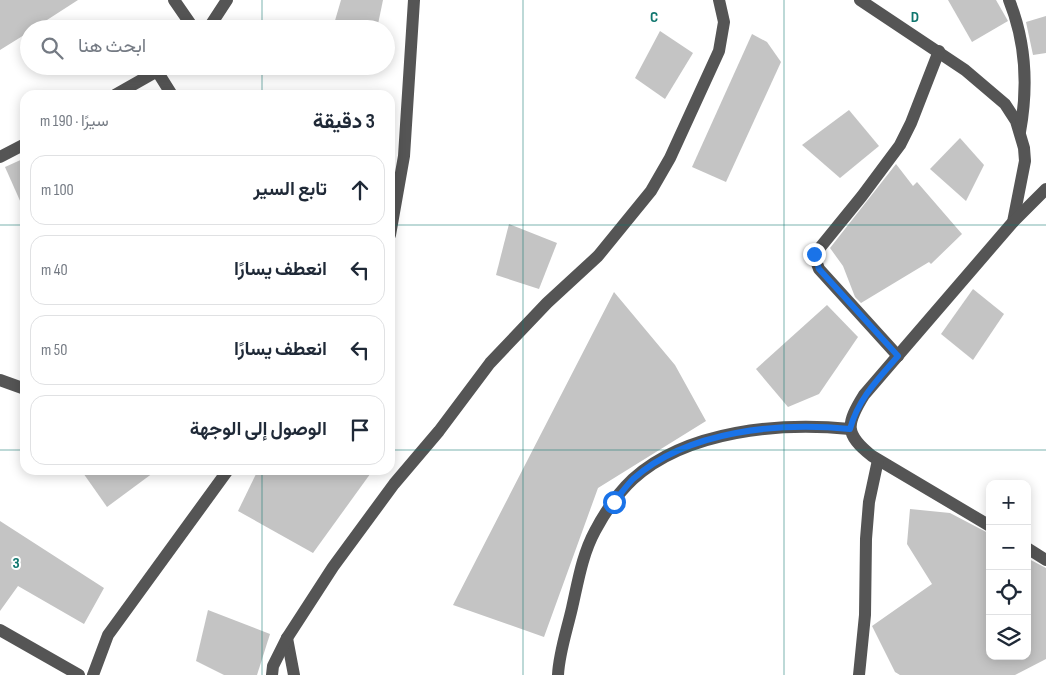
<!DOCTYPE html>
<html lang="ar">
<meta charset="utf-8">
<style>
:root{--surface:#fff;--page:#f6f6f7;--text:#1f2937;--muted:#747a83;--line:#e0e1e3}
body{margin:0;font-family:"Sofia Sans Condensed",Vazirmatn,sans-serif;background:var(--page);color:var(--text);direction:rtl}
.controls{position:absolute;right:15px;bottom:15px;display:grid;overflow:hidden;border-radius:10px;box-shadow:0 2px 12px #0003}
.controls button{width:45px;height:45px;display:grid;place-items:center;padding:0;border:0;border-bottom:1px solid var(--line);background:var(--surface);color:var(--text);font:25px sans-serif}
.stop{position:absolute;width:15px;height:15px;margin:-11px;border:4px solid #1a73e8;border-radius:50%;background:#fff}
.stop.end{background:#1a73e8;border-color:#fff;box-shadow:0 1px 5px #0008}
.list{margin:0;padding:0;list-style:none}
h2{display:flex;justify-content:space-between;align-items:center;height:65px;margin:0;padding:0 20px;font-size:21px}
h2 small{font-size:16px;font-weight:400;color:var(--muted)}
.list li{display:grid;grid-template-columns:32px 1fr auto;gap:15px;align-items:center;box-sizing:border-box;height:70px;margin:0 10px 10px;padding:0 10px;border:1px solid var(--line);border-radius:15px}
.list b{display:block;font-size:19px;white-space:nowrap}
.list em{font-size:16px;font-style:normal;color:var(--muted)}
.icon{flex:none;width:28px;height:28px;fill:none;stroke:currentColor;stroke-width:2;stroke-linecap:round;stroke-linejoin:round}
.map{position:relative;flex:none;width:1046px;height:675px;overflow:hidden;direction:ltr}
.search{position:absolute;background:var(--surface);box-shadow:0 2px 12px #0003;left:20px;top:20px;width:375px;height:55px;display:flex;align-items:center;gap:12px;box-sizing:border-box;padding:0 18px;border-radius:28px;color:var(--muted);font-size:19px}
.panel{position:absolute;background:var(--surface);box-shadow:0 2px 12px #0003;left:20px;top:90px;width:375px;height:385px;border-radius:15px;direction:rtl}
.map>svg:first-child{display:block}
.building{fill:#c4c4c4}
.lines{fill:none;stroke-linecap:round;stroke-linejoin:round}
.minor{stroke:#555;stroke-width:12}
.route{stroke:#1a73e8;stroke-width:6}
.grid{fill:none;stroke:#0f766e;stroke-width:1;stroke-opacity:0.55}
.grid-label{font-size:16px;text-anchor:middle;font-weight:bold;fill:#0f766e;stroke:#fff;stroke-width:4;stroke-linejoin:round;paint-order:stroke}
</style>
<div class="map">
<svg width="1046" height="675" viewBox="0 0 1046 675">
<rect width="100%" height="100%" fill="#fff"/>
<!-- building -->
<g class="building">
<path d="M0,0h78l-45,29h-4v3l-29,18z"/>
<path d="M341,0h42l-6,29h-26l-17,-5z"/>
<path d="M948,0h48l12,21 -36,21z"/>
<path d="M1046,16v37l-13,2 -7,-33z"/>
<path d="M660,31l33,22 -28,46 -30,-21z"/>
<path d="M752,34l15,8 14,20 -55,120 -34,-15z"/>
<path d="M849,110l30,36 -39,32 -38,-33z"/>
<path d="M960,138l24,27 -18,36 -36,-32z"/>
<path d="M25,158v54l-20,-45z"/>
<path d="M896,164l17,22 4,-4 45,52 -31,30 -2,-2 -68,41 -6,-6 -12,-31 -13,-18z"/>
<path d="M509,224l48,19 -18,46 -43,-14z"/>
<path d="M973,289l31,25 -31,46 -32,-26z"/>
<path d="M614,292l61,73 31,56 -108,67 -54,149 -91,-32z"/>
<path d="M827,305l31,32 -39,57 -31,13 -32,-38z"/>
<path d="M81,470h76l-50,37z"/>
<path d="M258,470h115l-60,83 -75,-42z"/>
<path d="M910,509l40,4 40,21v122h37v-98l19,10v91l-31,16h-115l-5,-3 -23,-46 60,-42 -25,-40z"/>
<path d="M0,521l104,67 -20,36 -66,-38 -18,25z"/>
<path d="M208,610l62,24 -13,41h-33l-28,-14z"/>
</g>
<g class="lines">
<!-- minor -->
<g class="minor">
<path d="M174,0l20,29"/>
<path d="M860,0l105,70 40,34 11,17 8,27 1,13 -12,61 -149,173c-18,29 -20,39 8,61l118,70"/>
<path d="M1009,0c17,42 19,88 11,132"/>
<path d="M208,29l19,-29"/>
<path d="M157,71l15,24"/>
<path d="M115,95l51,-29"/>
<path d="M0,157l25,-13"/>
<path d="M1013,222l33,-33"/>
<path d="M390,235l14,-79 10,-156"/>
<path d="M898,356l-79,-87 -5,-14 48,-59 38,-51 11,-22 28,-72"/>
<path d="M0,380l25,9"/>
<path d="M1027,548l19,12"/>
<path d="M0,630l79,45"/>
<path d="M287,638l7,37"/>
<path d="M93,675l15,-40 120,-165"/>
<path d="M272,675l1,-9 14,-28 46,-71 61,-83 45,-53 51,-68 57,-60 51,-47 53,-65 19,-33 49,-107 5,-29 -5,-22"/>
<path d="M558,675c1,-22 9,-45 14,-67 6,-26 10,-53 23,-77 9,-17 23,-38 38,-52 54,-49 148,-57 217,-50"/>
<path d="M859,675l6,-60 1,-76 3,-37 9,-42"/>
</g>
</g>
<g class="lines">
<!-- route -->
<path class="route" d="M614,502c6,-7 12,-16 19,-23 55,-49 147,-57 217,-50 8,-30 28,-50 48,-73l-79,-87 -5,-15"/>
</g>
<!-- grid -->
<path class="grid" d="M262,0v29M523,0v675M784,0v675M262,66v29M0,225h25M390,225h656M0,450h25M390,450h656M262,470v205"/>
<g class="grid-label">
<text x="654" y="22">C</text>
<text x="915" y="22">D</text>
<text x="16" y="568">3</text>
</g>
</svg>
<div class="controls">
<button>+</button>
<button>−</button>
<button><svg class="icon" aria-label="locate" viewBox="0 0 24 24"><circle cx="12" cy="12" r="6"/><path d="M12 2v4M12 18v4M2 12h4M18 12h4"/></svg></button>
<button><svg class="icon" aria-label="layers" viewBox="0 0 24 24"><path d="M12 4l9 5-9 5-9-5zM3 14l9 5 9-5"/></svg></button>
</div>
<div class="stop" style="left:614px;top:502px"></div>
<div class="stop end" style="left:814px;top:254px"></div>
<div class="search"><svg class="icon" aria-label="search" viewBox="0 0 24 24"><circle cx="10" cy="10" r="6"/><path d="M15 15l6 6"/></svg>ابحث هنا</div>
<section class="panel">
<h2>3 دقيقة<small>سيرًا · 190 m</small></h2>
<ul class="list">
<li><svg class="icon" aria-label="ahead" viewBox="0 0 24 24"><path d="M12 20V5M6 11l6-6 6 6"/></svg><div><b>تابع السير</b></div><em>100 m</em></li>
<li><svg class="icon" aria-label="left" viewBox="0 0 24 24"><path d="M17 20v-9H6M10 6l-5 5 5 5"/></svg><div><b>انعطف يسارًا</b></div><em>40 m</em></li>
<li><svg class="icon" aria-label="left" viewBox="0 0 24 24"><path d="M17 20v-9H6M10 6l-5 5 5 5"/></svg><div><b>انعطف يسارًا</b></div><em>50 m</em></li>
<li><svg class="icon" aria-label="arrive" viewBox="0 0 24 24"><path d="M6 21V4h12l-3 4 3 4H6"/></svg><div><b>الوصول إلى الوجهة</b></div></li>
</ul>
</section>
</div>
